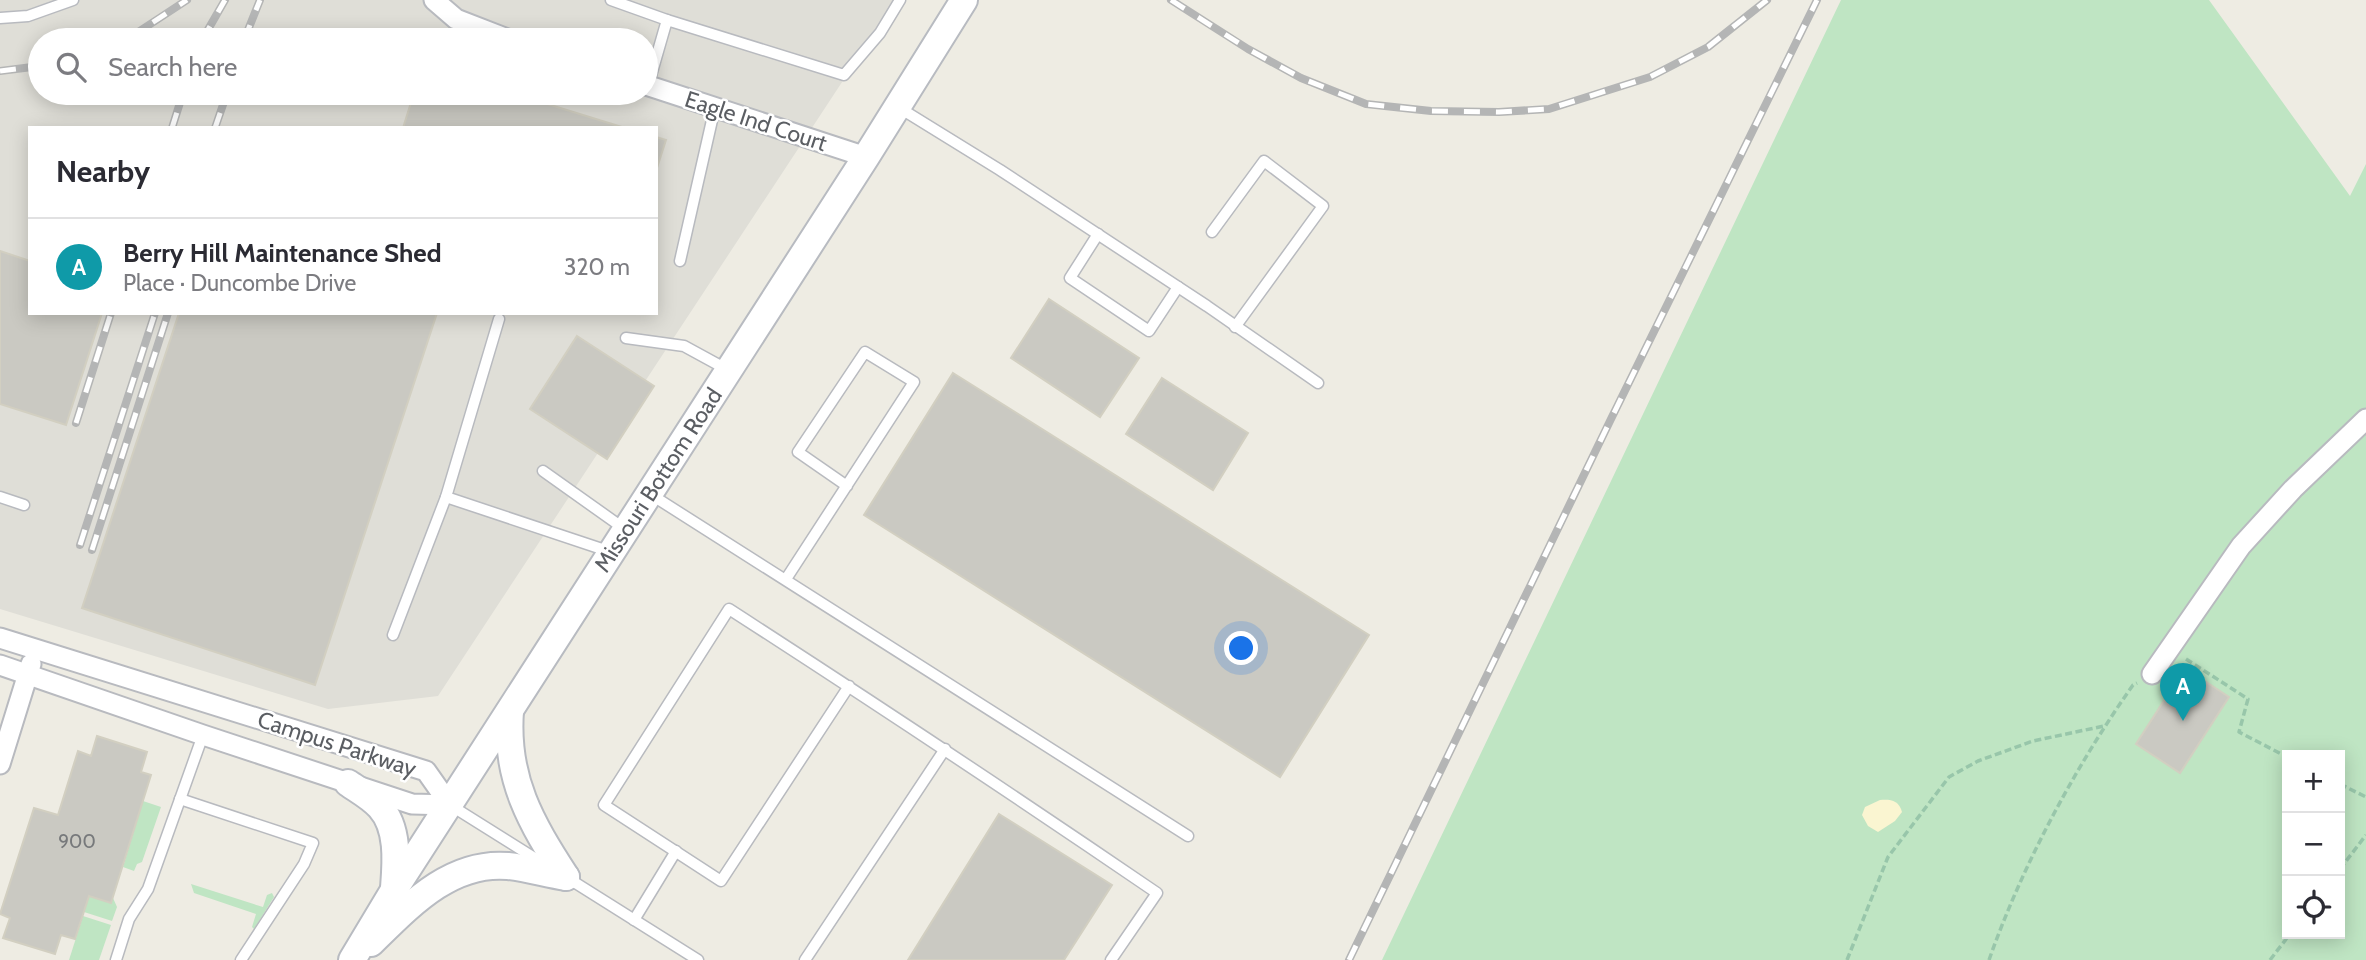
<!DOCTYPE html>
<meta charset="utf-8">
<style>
:root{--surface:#fff;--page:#f2f2f3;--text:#2b2b33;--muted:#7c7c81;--line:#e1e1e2;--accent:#e8502e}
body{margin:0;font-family:Cabin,sans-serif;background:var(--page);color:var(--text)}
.controls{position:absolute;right:21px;bottom:21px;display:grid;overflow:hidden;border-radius:0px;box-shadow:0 4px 18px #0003}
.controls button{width:63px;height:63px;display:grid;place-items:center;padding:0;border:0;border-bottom:2px solid var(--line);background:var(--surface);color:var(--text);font:35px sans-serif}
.you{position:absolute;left:1242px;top:649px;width:24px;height:24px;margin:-18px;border:5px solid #fff;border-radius:50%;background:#1a73e8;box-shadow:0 0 0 10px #1a73e833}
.badge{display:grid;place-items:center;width:46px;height:46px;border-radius:50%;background:var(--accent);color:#fff;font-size:23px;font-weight:700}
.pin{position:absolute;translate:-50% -58px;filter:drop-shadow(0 2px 4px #0008)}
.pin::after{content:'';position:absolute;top:37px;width:24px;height:21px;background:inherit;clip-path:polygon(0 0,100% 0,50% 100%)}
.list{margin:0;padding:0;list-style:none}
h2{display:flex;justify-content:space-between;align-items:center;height:91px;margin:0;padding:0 28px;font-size:30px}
h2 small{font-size:23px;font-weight:400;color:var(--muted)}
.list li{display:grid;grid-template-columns:46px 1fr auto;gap:21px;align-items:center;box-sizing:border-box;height:98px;padding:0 28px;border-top:2px solid var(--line)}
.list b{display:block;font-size:26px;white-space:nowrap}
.list p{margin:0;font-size:23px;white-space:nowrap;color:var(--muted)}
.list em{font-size:23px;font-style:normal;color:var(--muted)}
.icon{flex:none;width:38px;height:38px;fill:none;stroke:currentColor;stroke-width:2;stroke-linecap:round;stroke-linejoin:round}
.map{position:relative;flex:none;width:2366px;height:960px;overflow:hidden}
.search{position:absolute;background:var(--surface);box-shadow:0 4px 18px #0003;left:28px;top:28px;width:630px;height:77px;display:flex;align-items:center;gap:18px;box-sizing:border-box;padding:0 24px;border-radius:38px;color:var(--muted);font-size:26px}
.panel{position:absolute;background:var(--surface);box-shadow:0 4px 18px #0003;left:28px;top:126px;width:630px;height:189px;border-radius:0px}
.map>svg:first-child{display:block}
.industrial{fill:#dfded7;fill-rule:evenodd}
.green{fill:#bfe5c3;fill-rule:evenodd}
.sand{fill:#faf5d1}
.building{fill:#cac9c2;stroke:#d2cfc1;stroke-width:2}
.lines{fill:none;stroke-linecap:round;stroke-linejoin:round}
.lane-casing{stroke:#b8babf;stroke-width:13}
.street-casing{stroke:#b8babf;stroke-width:23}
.secondary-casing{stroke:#b8bbc1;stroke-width:30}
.path{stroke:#98c6aa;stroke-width:3.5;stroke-dasharray:7 3.5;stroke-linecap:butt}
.lane{stroke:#fff;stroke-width:10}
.street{stroke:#fff;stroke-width:19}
.secondary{stroke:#fff;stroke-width:26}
.rail-casing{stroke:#b4b5b5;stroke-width:8}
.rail{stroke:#fff;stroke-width:5;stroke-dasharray:16;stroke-linecap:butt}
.labels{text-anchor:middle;stroke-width:5;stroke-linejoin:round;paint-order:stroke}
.number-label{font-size:19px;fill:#77797b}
.street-label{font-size:23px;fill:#5b5e63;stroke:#fff}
</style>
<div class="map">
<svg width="2366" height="960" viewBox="0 0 2366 960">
<rect width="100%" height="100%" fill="#eeece3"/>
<!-- industrial -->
<path class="industrial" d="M0,0h896l-458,696 -110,13 -328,-100zM40,40h606v53h-606zM30,128h626v185h-626z"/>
<!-- green -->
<g class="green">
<path d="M1841,0h368l141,196 16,-32v796h-984zM2287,755h53v179h-53z"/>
<path d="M143,801l18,6 -19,55 -5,2 -3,7 -11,-4z"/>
<path d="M191,884l72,23 4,-12 5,-2 2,4 -20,32 -2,-2 4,-13 -62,-21z"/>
<path d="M89,896l21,7 3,-5 4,9 -5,14 -28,-9z"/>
<path d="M83,916l28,9 -12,35h-30z"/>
</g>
<!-- sand -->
<path class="sand" d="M1880,800c10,-1 19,0 22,12l-7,9 -17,11 -10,-6 -6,-11 3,-8z"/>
<!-- building -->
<g class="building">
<path d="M414,93h98l113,35h-222z"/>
<path d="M656,137l10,3 -10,31z"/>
<path d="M0,251l30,10v52h72l-36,112 -66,-21z"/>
<path d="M1049,299l90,59 -39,59 -89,-59z"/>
<path d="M179,313h258l-122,372 -233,-77z"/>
<path d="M577,336l77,50 -47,73 -77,-50z"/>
<path d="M953,373l416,262 -89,142 -416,-262z"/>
<path d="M1162,378l86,55 -35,57 -87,-56z"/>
<path d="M2185,668l44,29 -49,76 -44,-29z"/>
<path d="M97,736l50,16 -6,20 10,3 -40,128 -22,-7 -14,43 -14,-4 -6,19 -52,-16 7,-20 -10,-4 34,-106 24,7 20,-64 13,5z"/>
<path d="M999,814l113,71 -48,75h-156z"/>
</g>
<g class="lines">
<!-- lane casing -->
<g class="lane-casing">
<g id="lane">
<path d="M611,0l56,20"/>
<path d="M0,18l28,-2 45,-16"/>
<path d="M648,86l19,-66 177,55 36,-42 20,-33"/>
<path d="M898,107l102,63 207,136 111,77"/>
<path d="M1212,232l52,-71 59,45 -88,121"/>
<path d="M1098,234l-28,44 79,53 29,-44"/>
<path d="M680,261l35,-154"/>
<path d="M499,319l-53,178 162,54"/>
<path d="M626,338l58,8 44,24"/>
<path d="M543,471l83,59"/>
<path d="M650,494l538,342"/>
<path d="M0,497l24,8"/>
<path d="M786,579l128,-197 -49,-30 -67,100 49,34"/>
<path d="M393,635l53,-138"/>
<path d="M849,686l-128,195 -117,-76 125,-196c144,93 286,187 428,284l-46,67"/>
<path d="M180,799l133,44 -9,21 -63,96"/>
<path d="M450,805l94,59"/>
<path d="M566,877l132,83"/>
<path d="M634,920l42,-69"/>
<path d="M116,960l13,-41 19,-30 55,-154"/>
<path d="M805,960l140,-211"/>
</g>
</g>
<!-- street casing -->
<g class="street-casing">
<g id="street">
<path d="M434,0l22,19 54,21"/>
<path d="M646,85l220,72"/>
<path d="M0,638l426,133 24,34"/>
<path d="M0,665l203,70 209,69 38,1"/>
<path d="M2152,674l89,-128 52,-57 73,-70"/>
<path d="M0,764l31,-100"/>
</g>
</g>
<!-- secondary casing -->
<g class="secondary-casing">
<g id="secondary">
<path d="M510,711c-5,68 21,112 56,166"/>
<path d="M348,783c10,7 23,14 32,24 19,21 16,55 14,81"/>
<path d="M371,943c38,-37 79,-82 137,-77 19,2 39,8 58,11"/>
<path d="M352,960l42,-70 472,-733 98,-157"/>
</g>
</g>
<!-- path -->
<g class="path">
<path d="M2186,659l62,40 -9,33 48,25"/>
<path d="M2340,784l26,13"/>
<path d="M2340,869l26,-34"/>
<path d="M1847,960l41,-103 61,-80 29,-16 55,-20 71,-15"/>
<path d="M1989,960c33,-94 86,-193 144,-275l4,-2"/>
<path d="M2270,960l20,-26"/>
</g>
<!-- lane -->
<use href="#lane" class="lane"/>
<!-- street -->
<use href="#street" class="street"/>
<!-- secondary -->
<use href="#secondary" class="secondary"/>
<!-- rail casing -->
<g class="rail-casing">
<g id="rail">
<path d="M1171,0l77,49 53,29 65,26 65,7 68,1 50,-3 101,-32 58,-30 59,-47"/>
<path d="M126,40l61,-40"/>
<path d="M202,40l23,-40"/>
<path d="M244,40l16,-40"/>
<path d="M0,71l40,-5"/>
<path d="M172,128l11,-35"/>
<path d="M215,128l12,-35"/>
<path d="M76,423l35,-110"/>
<path d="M80,545l75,-232"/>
<path d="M92,550l76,-237"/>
<path d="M1349,960l261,-539 207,-421"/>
</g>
</g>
<!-- rail -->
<use href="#rail" class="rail"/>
</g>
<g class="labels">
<!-- number labels -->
<g class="number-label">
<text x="77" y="848">900</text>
</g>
<!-- street labels -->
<g class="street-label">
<text transform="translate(756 121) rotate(18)" y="8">Eagle Ind Court</text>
<text transform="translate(658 480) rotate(-57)" y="8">Missouri Bottom Road</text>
<text transform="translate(337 744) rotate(18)" y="8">Campus Parkway</text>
</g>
</g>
</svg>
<div class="controls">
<button>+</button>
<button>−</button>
<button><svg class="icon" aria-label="locate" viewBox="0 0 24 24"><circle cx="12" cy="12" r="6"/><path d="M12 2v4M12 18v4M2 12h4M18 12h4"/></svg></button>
</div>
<div class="you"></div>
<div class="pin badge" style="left:2183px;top:721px;background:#0f9aa8">A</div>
<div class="search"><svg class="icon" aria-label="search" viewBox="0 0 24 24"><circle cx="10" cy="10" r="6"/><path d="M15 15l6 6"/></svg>Search here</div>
<section class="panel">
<h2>Nearby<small></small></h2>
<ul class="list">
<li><span class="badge" style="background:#0f9aa8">A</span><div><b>Berry Hill Maintenance Shed</b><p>Place · Duncombe Drive</p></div><em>320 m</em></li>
</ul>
</section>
</div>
